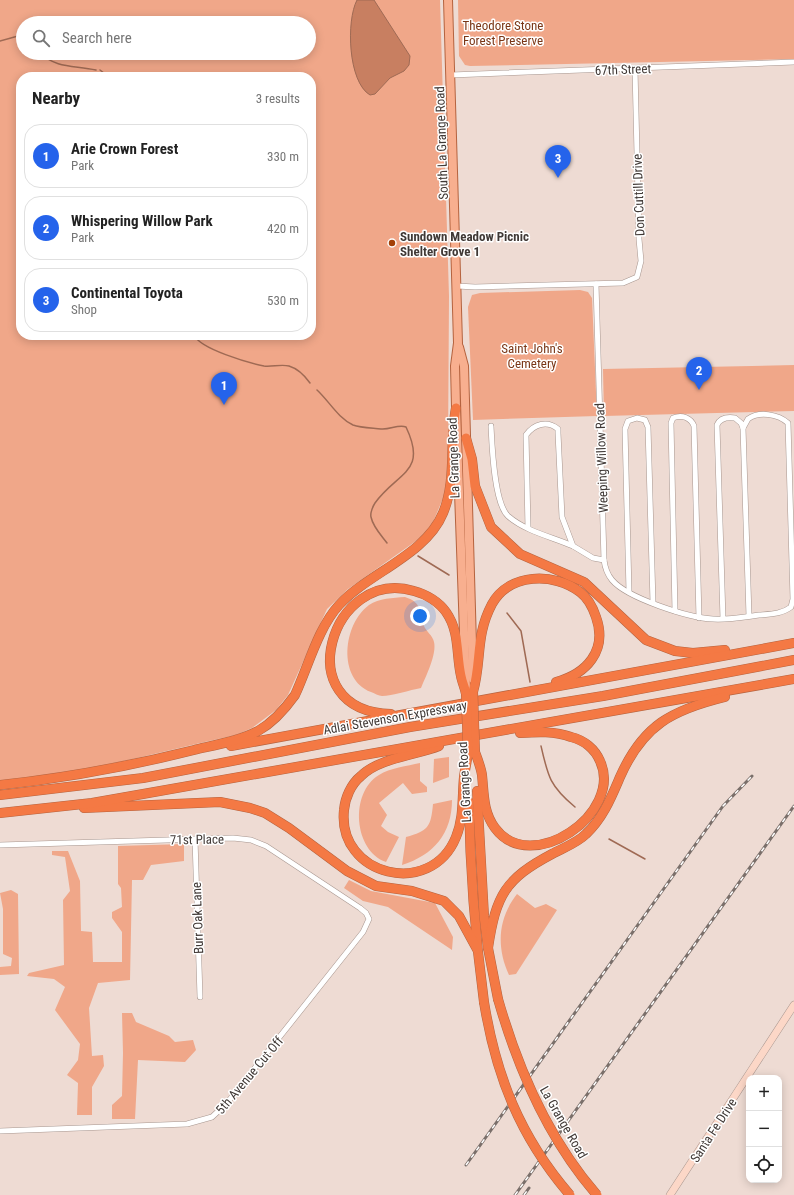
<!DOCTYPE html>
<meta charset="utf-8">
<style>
:root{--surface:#fff;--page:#f6f6f6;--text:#222;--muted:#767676;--line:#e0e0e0;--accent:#2563eb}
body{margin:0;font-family:"Roboto Condensed",sans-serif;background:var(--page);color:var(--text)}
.controls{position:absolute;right:12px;bottom:12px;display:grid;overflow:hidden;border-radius:8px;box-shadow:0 2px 10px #0003}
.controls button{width:36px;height:36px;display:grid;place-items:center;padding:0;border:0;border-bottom:1px solid var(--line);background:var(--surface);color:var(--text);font:20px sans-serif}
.you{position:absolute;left:420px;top:616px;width:14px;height:14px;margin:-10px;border:3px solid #fff;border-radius:50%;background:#1a73e8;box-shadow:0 0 0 6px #1a73e833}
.badge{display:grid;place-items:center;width:26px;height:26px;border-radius:50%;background:var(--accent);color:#fff;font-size:13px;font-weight:700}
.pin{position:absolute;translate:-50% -33px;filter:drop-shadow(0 1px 2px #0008)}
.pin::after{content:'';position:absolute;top:21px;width:14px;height:12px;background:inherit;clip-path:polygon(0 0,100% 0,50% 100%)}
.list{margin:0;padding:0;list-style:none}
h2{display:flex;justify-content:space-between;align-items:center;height:52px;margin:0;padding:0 16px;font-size:17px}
h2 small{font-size:13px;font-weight:400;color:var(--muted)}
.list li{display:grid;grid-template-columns:26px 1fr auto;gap:12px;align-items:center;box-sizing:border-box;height:64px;margin:0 8px 8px;padding:0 8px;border:1px solid var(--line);border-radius:16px}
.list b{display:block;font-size:15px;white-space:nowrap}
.list p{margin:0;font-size:13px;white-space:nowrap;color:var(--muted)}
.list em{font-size:13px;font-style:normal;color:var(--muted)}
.icon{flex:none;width:22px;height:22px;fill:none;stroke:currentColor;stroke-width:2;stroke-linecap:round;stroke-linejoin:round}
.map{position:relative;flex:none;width:794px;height:1195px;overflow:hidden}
.search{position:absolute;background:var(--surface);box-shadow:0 2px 10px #0003;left:16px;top:16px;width:300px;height:44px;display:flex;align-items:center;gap:10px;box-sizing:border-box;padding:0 14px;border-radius:22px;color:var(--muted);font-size:15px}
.panel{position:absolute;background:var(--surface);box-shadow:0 2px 10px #0003;left:16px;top:72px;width:300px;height:268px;border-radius:16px}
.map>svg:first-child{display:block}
.green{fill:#f0a789;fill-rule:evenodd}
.water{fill:#c87f61;stroke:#9f6a54}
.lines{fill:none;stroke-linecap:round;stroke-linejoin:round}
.stream{stroke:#9f6a54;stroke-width:1.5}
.street-casing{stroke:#a7968f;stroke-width:6}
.secondary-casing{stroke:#a7968f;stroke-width:8}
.primary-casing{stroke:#b5633f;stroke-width:10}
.highway-casing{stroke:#b5633f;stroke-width:10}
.street{stroke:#fff;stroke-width:5}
.secondary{stroke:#fcd7c7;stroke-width:7}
.primary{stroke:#f8af8f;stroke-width:8}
.highway{stroke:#f47944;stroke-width:9}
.rail-casing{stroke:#7a6f6a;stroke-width:3}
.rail{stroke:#fff;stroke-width:1.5;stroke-dasharray:4.5;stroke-linecap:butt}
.highway-bridge-casing{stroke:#b5633f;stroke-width:10;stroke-linecap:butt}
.highway-bridge{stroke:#f47944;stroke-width:9}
.poi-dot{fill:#a34007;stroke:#fff;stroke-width:1.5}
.labels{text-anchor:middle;stroke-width:3;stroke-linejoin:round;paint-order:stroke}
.park-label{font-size:13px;fill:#7a3616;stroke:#fff}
.street-label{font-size:13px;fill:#403936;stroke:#fff}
.poi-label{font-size:13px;font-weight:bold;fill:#403936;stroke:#fff;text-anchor:start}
</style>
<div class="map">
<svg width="794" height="1195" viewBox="0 0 794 1195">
<rect width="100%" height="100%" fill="#eedbd3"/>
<!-- green -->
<g class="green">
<path d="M0,0h440l9,296 -1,155 -2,40 -15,36 -15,14 -68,48 -21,20 -39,86 -12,15 -24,18 -16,7c-78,17 -157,40 -236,46zM23,23h286v30h-286zM21,77h290v258h-290z"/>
<path d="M458,0h336v59l-324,7 -5,-1 -6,-9z"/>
<path d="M580,290l8,2 4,6 5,118 -124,4 -5,-113 4,-12 8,-2z"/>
<path d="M794,365v46l-190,5 -1,-47z"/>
<path d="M405,597c18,6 13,14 19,29 2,5 9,10 10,16 3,12 -8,34 -13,46 -11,2 -29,8 -39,8 -3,0 -8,-3 -11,-4 -34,-13 -28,-68 -2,-87 10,-7 24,-7 36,-8z"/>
<path d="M449,757v20l-16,6 1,-24z"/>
<path d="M420,763v18l7,6v5l-15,2 -9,-11 -24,20 8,12 -6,11 7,6 11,5 -13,25c-32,-11 -37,-69 -7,-87 11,-7 28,-9 41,-12z"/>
<path d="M452,800c0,33 -18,55 -50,65l4,-28c22,-6 25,-10 27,-33z"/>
<path d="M184,844v17l-33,4 -8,15h-11l-2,100 -32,3 -9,25 3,48 11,-1 1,11 -12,21v28h-15l1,-32 -11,-8 11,-15 2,-16 -25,-34 10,-23 -11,-8 -27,-3 2,-3 35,-8 -1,-65 7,-9 -5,-34 -13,-2v-4h16l12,30 1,50 11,1 1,30h29v-30l-10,-14v-6l10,-5 -1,-19 -3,-4v-38z"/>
<path d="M349,880l22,11 64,12 18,34 -1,13 -64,-43 -25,-6 -19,-13z"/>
<path d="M11,890l7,4 1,80 -19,1v-8l11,-1 1,-8 -9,-4v-45l-3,-16z"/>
<path d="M517,894l18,14 11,-4 11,6 -41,64 -7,1c-13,-28 -11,-57 8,-81z"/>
<path d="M122,1013h10l4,9 33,14 6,6 18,-2 3,10 -11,12 -47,-2 -3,59h-23v-14l10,-9 1,-43z"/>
</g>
<!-- water -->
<path class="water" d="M357,0h17l36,56 -1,9 -5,6 -14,7 -15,16 -5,1c-22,-13 -24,-74 -13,-95z"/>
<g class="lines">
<!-- stream -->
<g class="stream">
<path d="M0,41l18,-5 5,3"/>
<path d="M40,53c17,16 35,12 56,17"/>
<path d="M100,70l9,7"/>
<path d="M194,335c6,14 55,28 70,31 8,1 17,-2 25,0 10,3 16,10 21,17"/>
<path d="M317,390c12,11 21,28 36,35 8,3 20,3 28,4 9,1 17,-5 25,-2 22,46 -9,45 -31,76 -2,3 -5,10 -4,14 2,10 10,18 16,26"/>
<path d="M418,556l31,19"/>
<path d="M507,613l14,18 9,51"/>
<path d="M541,746c7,31 9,40 34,61"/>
<path d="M609,839l36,20"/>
</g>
<!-- street casing -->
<g class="street-casing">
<g id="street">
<path d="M451,75l343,-13"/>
<path d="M596,284l8,276c1,8 3,14 8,20 15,18 77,38 101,39 15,1 31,-2 46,-4 11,-1 23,-1 32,-8l2,-8 -5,-176c-10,-9 -29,-12 -40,-4l-5,9 -2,-5 -6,-5c-7,-1 -15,0 -18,7l6,194"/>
<path d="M457,286l18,1 148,-4 14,-6 4,-16 -2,-22 -4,-170"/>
<path d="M491,426c1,20 3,77 17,90 17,15 44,21 65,30"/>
<path d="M743,428l6,188"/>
<path d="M528,528l-2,-93c8,-11 21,-15 32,-6v4l4,84 11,29 20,12 11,2"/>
<path d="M629,592l-4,-163 3,-8 9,-3 8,2 3,7 5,176"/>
<path d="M675,611l-4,-188 2,-5c9,-4 18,0 21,8l5,192"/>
<path d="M195,839l5,158"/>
<path d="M0,845l233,-7 18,2 15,6 94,62 6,5 3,6 -6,13 -136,171 -15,14 -25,7 -187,7"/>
</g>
</g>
<!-- secondary casing -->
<g class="secondary-casing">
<path id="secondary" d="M670,1195l124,-190"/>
</g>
<!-- primary casing -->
<g class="primary-casing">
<g id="primary">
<path d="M448,0l10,343 -3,23 1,42 10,281"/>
<path d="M459,347l5,19 9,313"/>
</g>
</g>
<!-- highway casing -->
<g class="highway-casing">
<g id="highway">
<path d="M466,438l6,21 3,27 16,41 29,27 64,28 62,58 29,11 18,2 32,-3"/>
<path d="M473,692c9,-32 2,-56 19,-88 17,-31 62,-32 88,-12 8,6 13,16 16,25 12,34 -10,57 -40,65"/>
<path d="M391,714c-105,-3 -59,-148 23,-123 12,3 25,11 32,21 14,20 10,42 15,64 1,6 4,12 5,18"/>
<path d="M231,746l563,-103"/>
<path d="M439,746c-23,9 -60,12 -78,30 -10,8 -16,22 -17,34 -7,66 87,89 112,27 8,-19 6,-39 8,-60 1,-8 3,-16 4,-24"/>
<path d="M475,752c3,8 6,16 7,23 2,19 1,37 13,53 36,49 129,-15 105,-67 -5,-12 -16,-21 -29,-24 -16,-6 -34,-5 -51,-4"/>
<path d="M0,785c66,-7 130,-19 194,-35 21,-5 45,-9 64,-19 16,-9 27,-22 37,-36 13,-28 23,-67 44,-90 29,-32 87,-50 104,-92 14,-33 6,-70 13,-105"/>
<path d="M477,791l7,125 4,32 10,51"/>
<path d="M0,795l143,-17 267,-51 193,-31 191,-36"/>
<path d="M469,802c1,67 6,133 15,200"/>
<path d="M84,808l136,-6 30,6 15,5 24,15 58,43 29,15 36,5 32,10 15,15 18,33"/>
<path d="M0,813l92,-10 702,-124"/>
<path d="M488,948c8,-53 17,-69 64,-94 11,-6 25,-11 34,-20 17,-16 25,-36 34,-57 23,-52 52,-67 105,-80"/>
</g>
</g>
<!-- street -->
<use href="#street" class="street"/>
<!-- secondary -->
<use href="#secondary" class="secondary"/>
<!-- primary -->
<use href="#primary" class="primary"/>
<!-- highway -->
<use href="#highway" class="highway"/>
<!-- rail casing -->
<g class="rail-casing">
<g id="rail">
<path d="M466,1165l257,-359 29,-30"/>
<path d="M515,1195l279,-389"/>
<path d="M524,1195l5,-7"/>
</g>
</g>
<!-- rail -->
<use href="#rail" class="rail"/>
<!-- highway-bridge casing -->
<g class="highway-bridge-casing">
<g id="highway-bridge">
<path d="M473,692l2,60"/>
<path d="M466,694l2,59"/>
<path d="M498,999c20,70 50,140 99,196"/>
<path d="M484,1002c12,74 36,135 86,193"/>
</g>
</g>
<!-- highway-bridge -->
<use href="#highway-bridge" class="highway-bridge"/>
</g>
<!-- markers -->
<circle class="poi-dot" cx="392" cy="243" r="4"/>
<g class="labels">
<!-- park labels -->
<g class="park-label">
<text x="503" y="30">Theodore Stone<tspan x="503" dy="15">Forest Preserve</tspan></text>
<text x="532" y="353">Saint John's<tspan x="532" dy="15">Cemetery</tspan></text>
</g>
<!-- street labels -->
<g class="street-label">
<text transform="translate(623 69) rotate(-2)" y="5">67th Street</text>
<text transform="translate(441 143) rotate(-92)" y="5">South La Grange Road</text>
<text transform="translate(638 195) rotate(-92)" y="5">Don Cuttill Drive</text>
<text transform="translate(453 458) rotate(-92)" y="5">La Grange Road</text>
<text transform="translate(601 458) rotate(-92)" y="5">Weeping Willow Road</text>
<text transform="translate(395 717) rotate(-10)" y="5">Adlai Stevenson Expressway</text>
<text transform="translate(464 782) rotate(-93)" y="5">La Grange Road</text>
<text transform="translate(197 839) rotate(-1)" y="5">71st Place</text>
<text transform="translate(197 918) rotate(-92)" y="5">Burr Oak Lane</text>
<text transform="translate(249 1075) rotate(-50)" y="5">5th Avenue Cut Off</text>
<text transform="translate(564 1122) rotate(60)" y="5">La Grange Road</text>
<text transform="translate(713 1130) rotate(-57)" y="5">Santa Fe Drive</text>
</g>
<!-- poi labels -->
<g class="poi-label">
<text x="400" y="241">Sundown Meadow Picnic<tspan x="400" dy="15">Shelter Grove 1</tspan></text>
</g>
</g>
</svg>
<div class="controls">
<button>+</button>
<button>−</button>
<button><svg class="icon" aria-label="locate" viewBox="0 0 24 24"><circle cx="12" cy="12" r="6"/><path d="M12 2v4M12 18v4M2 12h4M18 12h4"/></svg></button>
</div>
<div class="you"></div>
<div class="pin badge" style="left:224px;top:405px">1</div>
<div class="pin badge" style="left:699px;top:390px">2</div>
<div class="pin badge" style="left:558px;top:178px">3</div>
<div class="search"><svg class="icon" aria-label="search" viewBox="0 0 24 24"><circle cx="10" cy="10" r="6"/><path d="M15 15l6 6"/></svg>Search here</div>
<section class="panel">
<h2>Nearby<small>3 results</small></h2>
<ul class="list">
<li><span class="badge">1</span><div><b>Arie Crown Forest</b><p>Park</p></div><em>330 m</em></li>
<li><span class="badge">2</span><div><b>Whispering Willow Park</b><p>Park</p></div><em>420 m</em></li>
<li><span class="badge">3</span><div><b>Continental Toyota</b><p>Shop</p></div><em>530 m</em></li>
</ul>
</section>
</div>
